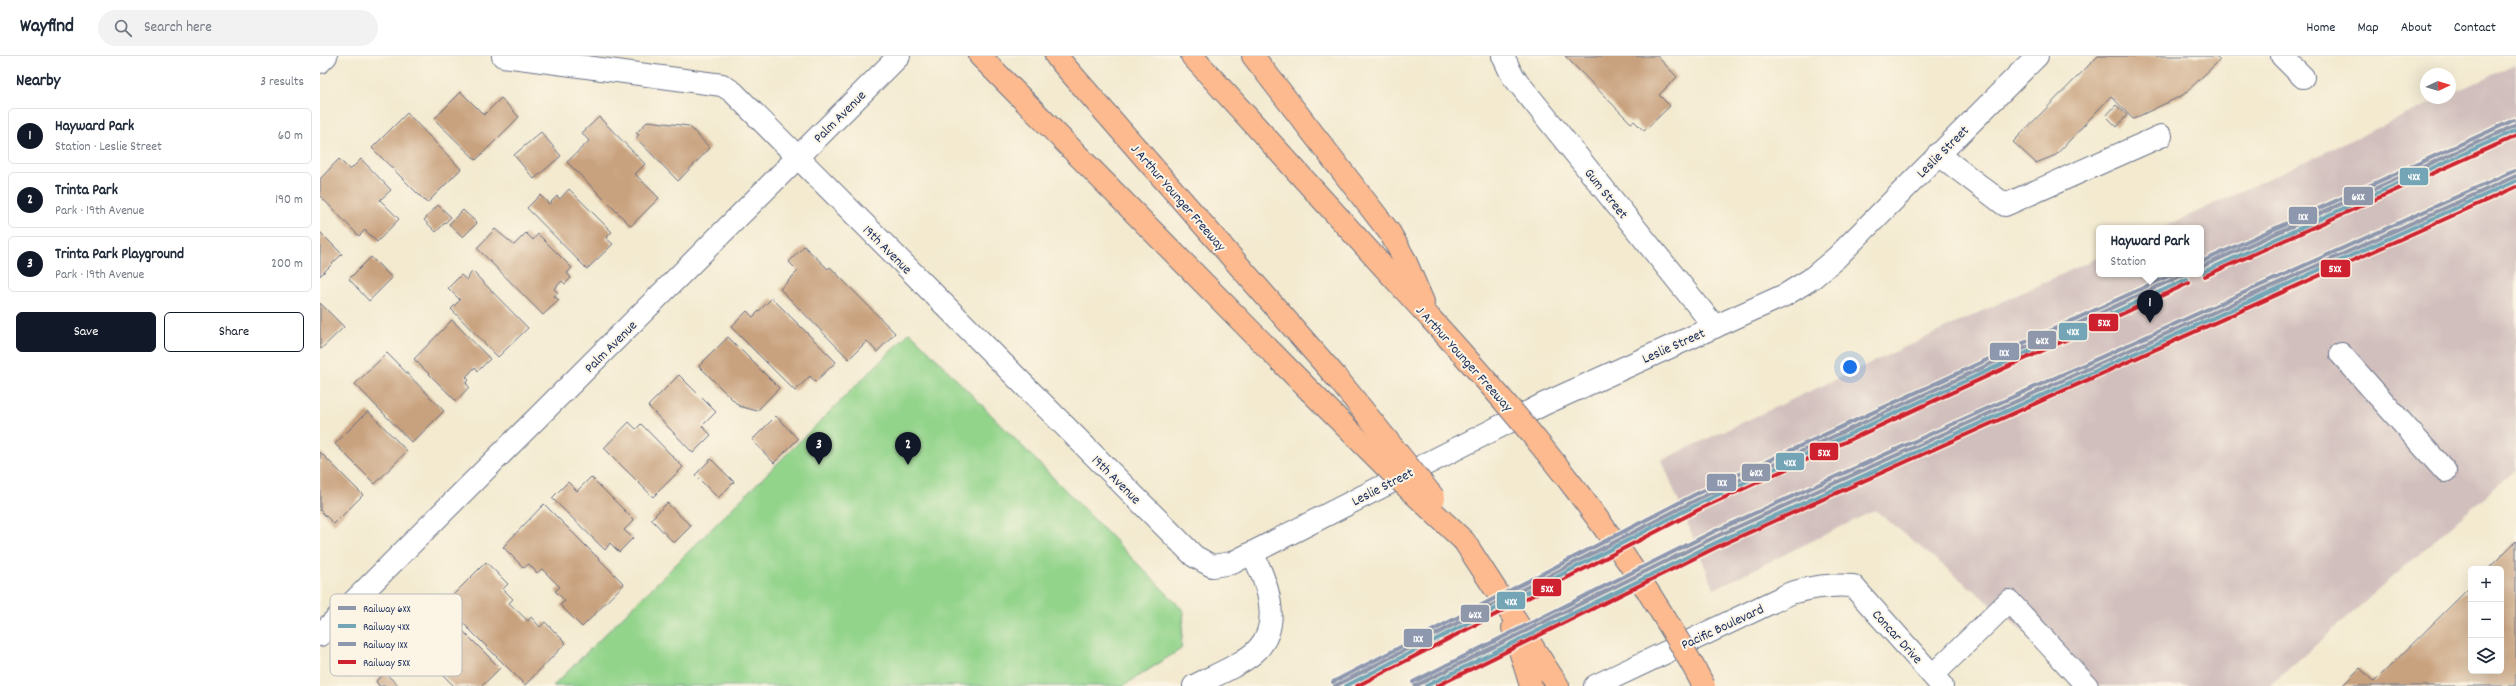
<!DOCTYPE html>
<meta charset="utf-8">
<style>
:root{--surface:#fff;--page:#f2f2f3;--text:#1f2937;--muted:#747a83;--line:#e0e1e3;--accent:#111827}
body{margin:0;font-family:Dekko,sans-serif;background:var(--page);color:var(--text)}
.controls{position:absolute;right:12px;bottom:12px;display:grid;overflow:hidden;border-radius:6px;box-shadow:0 4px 16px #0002}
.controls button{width:36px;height:36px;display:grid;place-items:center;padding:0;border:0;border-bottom:1px solid var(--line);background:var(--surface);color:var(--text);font:20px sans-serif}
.compass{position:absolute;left:2100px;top:12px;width:36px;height:36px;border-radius:50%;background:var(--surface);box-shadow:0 4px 16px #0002;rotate:86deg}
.you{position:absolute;left:1530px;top:311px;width:14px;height:14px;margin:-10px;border:3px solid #fff;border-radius:50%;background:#1a73e8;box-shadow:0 0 0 6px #1a73e833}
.badge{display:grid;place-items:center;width:26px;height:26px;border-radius:50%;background:var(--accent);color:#fff;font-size:13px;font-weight:700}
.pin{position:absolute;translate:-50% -33px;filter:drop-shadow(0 1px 2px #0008)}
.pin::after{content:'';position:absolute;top:21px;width:14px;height:12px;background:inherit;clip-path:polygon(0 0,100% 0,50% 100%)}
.popup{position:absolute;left:1776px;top:169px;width:108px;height:52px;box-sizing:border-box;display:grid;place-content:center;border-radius:6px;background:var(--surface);filter:drop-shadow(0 1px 3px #0005);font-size:13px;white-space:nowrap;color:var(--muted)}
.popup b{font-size:15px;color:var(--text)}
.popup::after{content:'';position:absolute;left:50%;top:100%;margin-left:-8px;border:8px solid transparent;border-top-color:var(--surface)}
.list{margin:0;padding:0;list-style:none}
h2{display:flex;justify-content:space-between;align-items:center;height:52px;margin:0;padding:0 16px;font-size:17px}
h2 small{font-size:13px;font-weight:400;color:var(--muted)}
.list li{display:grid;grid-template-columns:26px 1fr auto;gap:12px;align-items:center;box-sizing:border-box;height:56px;margin:0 8px 8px;padding:0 8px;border:1px solid var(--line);border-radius:6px}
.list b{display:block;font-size:15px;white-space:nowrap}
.list p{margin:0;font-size:13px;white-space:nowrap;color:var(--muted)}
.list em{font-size:13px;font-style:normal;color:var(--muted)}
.actions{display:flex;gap:8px;padding:12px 16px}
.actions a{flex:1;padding:9px 0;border:1px solid var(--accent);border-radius:6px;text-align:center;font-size:14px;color:var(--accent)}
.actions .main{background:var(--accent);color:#fff}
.icon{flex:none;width:22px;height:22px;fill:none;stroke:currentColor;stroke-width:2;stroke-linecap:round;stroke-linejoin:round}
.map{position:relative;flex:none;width:2196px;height:630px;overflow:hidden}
header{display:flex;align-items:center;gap:24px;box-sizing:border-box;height:56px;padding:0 20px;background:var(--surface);border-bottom:1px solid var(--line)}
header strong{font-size:19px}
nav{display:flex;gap:22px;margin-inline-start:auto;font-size:14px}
.search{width:280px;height:36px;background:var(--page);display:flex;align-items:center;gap:10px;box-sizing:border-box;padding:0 14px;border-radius:22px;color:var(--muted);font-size:15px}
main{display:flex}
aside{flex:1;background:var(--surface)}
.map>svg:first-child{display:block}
.industrial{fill:#d1bfbd}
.green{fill:#93d48b;stroke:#578274}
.building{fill:#c8a17e}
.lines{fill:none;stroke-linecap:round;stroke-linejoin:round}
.minor-casing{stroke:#677086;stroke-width:24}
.highway-casing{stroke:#677086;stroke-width:24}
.minor{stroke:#fff;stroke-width:22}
.highway{stroke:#fcba8e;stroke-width:22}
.highway-bridge-casing{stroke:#677086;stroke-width:24;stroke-linecap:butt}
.highway-bridge{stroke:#fcba8e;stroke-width:22}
.rail-1-casing{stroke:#fcf5e5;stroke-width:7}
.rail-2-casing{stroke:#fcf5e5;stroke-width:7}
.rail-3-casing{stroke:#fcf5e5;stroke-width:7}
.rail-4-casing{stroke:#fcf5e5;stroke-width:7}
.rail-1{stroke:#8f97ab;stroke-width:4}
.rail-2{stroke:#73a5b6;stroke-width:4}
.rail-3{stroke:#8d97ae;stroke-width:4}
.rail-4{stroke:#ce202f;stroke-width:4}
.labels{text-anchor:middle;stroke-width:4;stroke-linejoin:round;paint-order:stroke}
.street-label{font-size:14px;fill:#1b2f5e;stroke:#fcf5e5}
.key{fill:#fcf5e5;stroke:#b8babc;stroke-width:1}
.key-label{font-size:11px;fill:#1b2f5e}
.line-badge{stroke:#fcf5e5;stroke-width:1.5}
.badge-label{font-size:11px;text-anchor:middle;font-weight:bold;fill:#fff}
</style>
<header>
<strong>Wayfind</strong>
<div class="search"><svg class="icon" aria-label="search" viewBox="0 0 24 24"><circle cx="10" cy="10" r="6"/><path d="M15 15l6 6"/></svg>Search here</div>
<nav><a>Home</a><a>Map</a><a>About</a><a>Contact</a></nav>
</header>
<main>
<aside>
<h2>Nearby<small>3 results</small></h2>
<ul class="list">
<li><span class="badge">1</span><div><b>Hayward Park</b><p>Station · Leslie Street</p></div><em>60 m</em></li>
<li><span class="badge">2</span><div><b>Trinta Park</b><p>Park · 19th Avenue</p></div><em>190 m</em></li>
<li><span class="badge">3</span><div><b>Trinta Park Playground</b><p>Park · 19th Avenue</p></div><em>200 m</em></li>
</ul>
<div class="actions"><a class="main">Save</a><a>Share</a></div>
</aside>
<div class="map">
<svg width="2196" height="630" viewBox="0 0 2196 630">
<rect width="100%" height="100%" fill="#fcf5e5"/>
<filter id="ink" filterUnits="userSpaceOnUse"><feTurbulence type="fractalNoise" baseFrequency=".025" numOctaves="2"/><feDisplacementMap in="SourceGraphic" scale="8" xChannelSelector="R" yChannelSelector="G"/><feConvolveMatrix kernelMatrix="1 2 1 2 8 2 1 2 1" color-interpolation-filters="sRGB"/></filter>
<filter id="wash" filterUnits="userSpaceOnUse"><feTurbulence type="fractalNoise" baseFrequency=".012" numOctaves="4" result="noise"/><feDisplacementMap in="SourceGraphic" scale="16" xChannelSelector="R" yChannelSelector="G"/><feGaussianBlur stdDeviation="0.9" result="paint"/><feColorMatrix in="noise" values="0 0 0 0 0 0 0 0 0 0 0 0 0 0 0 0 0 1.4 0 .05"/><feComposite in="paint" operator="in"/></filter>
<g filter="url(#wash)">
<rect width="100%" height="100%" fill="#f3ead0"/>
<!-- industrial -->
<path class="industrial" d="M2196,8v405l-247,217h-178l-216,-176 -161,79 -52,-129 437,-203v17h102v-46h-39l280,-130h8v-4z"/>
<!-- green -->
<path class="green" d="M590,276l274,279 -3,38 -58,37h-570z"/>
<g id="blocks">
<!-- building -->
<g class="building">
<path d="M1245,0h92l20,21 -18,18 11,11 -26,25 -10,-10 -3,2z"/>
<path d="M1778,0h118l4,4 -37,35 -50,24 -22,-23 -55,59 -20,8 -23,-21z"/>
<path d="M141,36l23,23 17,-17 18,19 -43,43 -42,-41z"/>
<path d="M1796,49l11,10 -10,12 -11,-11z"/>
<path d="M87,57l54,56 -34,34 -55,-55z"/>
<path d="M279,61l46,47 -10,10 24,24 -28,28 -64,-64 22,-21 -7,-8z"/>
<path d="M328,65l41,5 21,22 -32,33 -42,-43 3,-3 -3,-2z"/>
<path d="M221,76l20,24 -27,23 -20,-24z"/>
<path d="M19,103l11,11 11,-11 30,31 -11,10 19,19 -22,23 -12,-12 -6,6 -39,-40v-17z"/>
<path d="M249,133l43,43 -6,6 7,6 -26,25 -60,-61 13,-13 9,9 8,-8 3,3z"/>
<path d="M118,149l13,12 -15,15 -12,-12z"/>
<path d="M143,154l14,13 -14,14 -14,-13z"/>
<path d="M175,173l19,16 12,-12 7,7 5,-6 34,34 -5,5 4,5 -6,6 -3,-3 -8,8 4,4 -4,3 5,4 -16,15 -66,-67z"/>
<path d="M0,176l22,22 -22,22z"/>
<path d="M484,190l24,23 2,-2 65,66 -18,19 -10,-11 -18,18 -69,-70 18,-18 -9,-9z"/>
<path d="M51,201l21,21 -23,23 -20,-22z"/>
<path d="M152,215l56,57 -30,29 -47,-48 9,-9 -12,-12 13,-13 6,5z"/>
<path d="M452,242l64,64 -21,20 -5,-6 -15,15 -64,-64 16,-16 6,6z"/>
<path d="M0,247l24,24 -23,22 -1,-1z"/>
<path d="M132,264l38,39 -12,12 -3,-4 -9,10 3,3 -3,3 3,4 -13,14 -42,-42z"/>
<path d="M408,281l51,51 -22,23 -18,-5 -40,-40z"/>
<path d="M67,297l57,58 -32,32 -57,-59z"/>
<path d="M359,319l37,37 -14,14 9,9 -18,18 -45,-47z"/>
<path d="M48,355l39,40 -32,33 -40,-40z"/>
<path d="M456,360l22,23 -24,24 -22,-23z"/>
<path d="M309,366l7,7 5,-5 42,43 -30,30 -49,-49z"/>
<path d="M0,396l43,43 -29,29 -14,-14z"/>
<path d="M391,403l23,23 -16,16 -23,-23z"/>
<path d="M271,421l43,43 -10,10 9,8 -14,14 -9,-9 -5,7 -53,-52 16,-16 9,9z"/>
<path d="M347,447l24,23 -17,17 -23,-24z"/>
<path d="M224,448l80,80 -42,43 -22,-22 5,-4 -10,-10 5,-4 -18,-18 -5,4 -8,-9 -5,4 -21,-21z"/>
<path d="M2196,485v145h-174l18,-18 14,14 97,-96v85h30v-102h-13z"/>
<path d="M166,506l22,22 -5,5 10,10 -4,4 19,18 3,-4 9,10 5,-5 21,21 -41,42 -81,-81z"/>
<path d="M135,567l45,45 -18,18h-28l-31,-31z"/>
<path d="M65,617l14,13h-20l-3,-5z"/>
</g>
</g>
</g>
<g filter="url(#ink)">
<use href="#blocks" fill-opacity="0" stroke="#677086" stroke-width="1"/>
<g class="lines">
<!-- minor casing -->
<g class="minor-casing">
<g id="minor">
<path d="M183,0l219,29 11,7 461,464 18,10 20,-3 312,-159 241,-109 26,-16 26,-22 200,-201"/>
<path d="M1183,0l9,19 203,252"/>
<path d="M1962,0l21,21"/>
<path d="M0,6l6,-6"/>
<path d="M1618,98l67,51 156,-69"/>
<path d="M2021,298l104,117"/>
<path d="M0,579l579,-579"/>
<path d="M1613,619l76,-74 78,85"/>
<path d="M874,630c19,-10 50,-22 64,-37 25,-27 8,-69 -6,-96"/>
<path d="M1275,630l196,-93c22,-6 40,-9 62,-7l89,100"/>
</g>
</g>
<!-- highway casing -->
<g class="highway-casing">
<g id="highway">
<path d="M660,0l330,335"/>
<path d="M736,0l281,322"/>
<path d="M872,0l238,262"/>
<path d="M933,0l137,177 14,25 19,44"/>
<path d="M1144,485l94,145"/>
<path d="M1193,572l18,58"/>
</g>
</g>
<!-- minor -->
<use href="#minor" class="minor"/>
<!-- highway -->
<use href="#highway" class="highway"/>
<!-- highway-bridge casing -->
<g class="highway-bridge-casing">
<g id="highway-bridge">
<path d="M1110,262c104,113 201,232 274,368"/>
<path d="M1017,322l97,120"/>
<path d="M990,335l82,82 72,68"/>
</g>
</g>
<!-- highway-bridge -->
<use href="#highway-bridge" class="highway-bridge"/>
<!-- rail-1 casing -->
<g class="rail-1-casing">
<g id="rail-1">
<path d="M1881,211l315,-142"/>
<path d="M1015,630l363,-187 487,-225"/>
<path d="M1095,630l300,-149 801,-361"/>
</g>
</g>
<!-- rail-2 casing -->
<g class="rail-2-casing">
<g id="rail-2">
<path d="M1883,216l313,-142"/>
<path d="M1026,630l354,-183 487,-224"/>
<path d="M1106,630l291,-144 799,-361"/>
</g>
</g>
<!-- rail-3 casing -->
<g class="rail-3-casing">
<g id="rail-3">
<path d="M1881,206l313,-142"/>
<path d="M1013,626l363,-188 477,-220"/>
<path d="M1093,626l300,-150 801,-361"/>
</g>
</g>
<!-- rail-4 casing -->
<g class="rail-4-casing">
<g id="rail-4">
<path d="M1885,220l311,-140"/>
<path d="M1037,630l345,-178 487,-225"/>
<path d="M1117,630l282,-140 797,-359"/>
</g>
</g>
<!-- rail-1 -->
<use href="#rail-1" class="rail-1"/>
<!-- rail-2 -->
<use href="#rail-2" class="rail-2"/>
<!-- rail-3 -->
<use href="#rail-3" class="rail-3"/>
<!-- rail-4 -->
<use href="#rail-4" class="rail-4"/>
</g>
</g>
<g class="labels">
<!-- street labels -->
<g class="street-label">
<text transform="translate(519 60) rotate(-45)" y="5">Palm Avenue</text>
<text transform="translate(1622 95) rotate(-45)" y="5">Leslie Street</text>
<text transform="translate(1287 137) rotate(51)" y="5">Gum Street</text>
<text transform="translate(859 141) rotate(49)" y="5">J Arthur Younger Freeway</text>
<text transform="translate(568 193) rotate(45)" y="5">19th Avenue</text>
<text transform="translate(1353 289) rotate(-24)" y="5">Leslie Street</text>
<text transform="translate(290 290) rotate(-45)" y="5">Palm Avenue</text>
<text transform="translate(1145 302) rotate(48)" y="5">J Arthur Younger Freeway</text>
<text transform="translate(797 423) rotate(45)" y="5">19th Avenue</text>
<text transform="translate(1062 430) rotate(-27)" y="5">Leslie Street</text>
<text transform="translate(1402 570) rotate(-25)" y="5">Pacific Boulevard</text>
<text transform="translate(1578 580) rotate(48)" y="5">Concar Drive</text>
</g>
</g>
<!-- legend -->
<rect x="10" y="538" width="132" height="82" rx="6" class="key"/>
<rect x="18" y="550" width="18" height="4" fill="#8f97ab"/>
<rect x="18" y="568" width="18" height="4" fill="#73a5b6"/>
<rect x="18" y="586" width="18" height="4" fill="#8d97ae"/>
<rect x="18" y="604" width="18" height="4" fill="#ce202f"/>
<g class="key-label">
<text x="43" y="556">Railway 6XX</text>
<text x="43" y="574">Railway 4XX</text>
<text x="43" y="592">Railway 1XX</text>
<text x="43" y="610">Railway 5XX</text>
</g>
<g class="line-badge">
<rect x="2079" y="111" width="30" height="19" rx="4" fill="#73a5b6"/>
<rect x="2023" y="130" width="31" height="20" rx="4" fill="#8f97ab"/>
<rect x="1968" y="150" width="30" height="19" rx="4" fill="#8d97ae"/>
<rect x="2000" y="203" width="31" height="19" rx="4" fill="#ce202f"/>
<rect x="1768" y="257" width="31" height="19" rx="4" fill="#ce202f"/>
<rect x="1738" y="266" width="30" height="19" rx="4" fill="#73a5b6"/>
<rect x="1707" y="274" width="30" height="20" rx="4" fill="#8f97ab"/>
<rect x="1669" y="286" width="31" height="19" rx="4" fill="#8d97ae"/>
<rect x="1489" y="386" width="30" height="19" rx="4" fill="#ce202f"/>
<rect x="1455" y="396" width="30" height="19" rx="4" fill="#73a5b6"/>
<rect x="1421" y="407" width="30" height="19" rx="4" fill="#8f97ab"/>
<rect x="1386" y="417" width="31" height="19" rx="4" fill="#8d97ae"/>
<rect x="1212" y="522" width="30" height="19" rx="4" fill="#ce202f"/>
<rect x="1176" y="535" width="30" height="19" rx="4" fill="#73a5b6"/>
<rect x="1140" y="548" width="30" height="19" rx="4" fill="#8f97ab"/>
<rect x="1083" y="572" width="30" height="20" rx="4" fill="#8d97ae"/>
</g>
<g class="badge-label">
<text x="2094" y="124">4XX</text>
<text x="2038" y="144">6XX</text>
<text x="1983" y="164">1XX</text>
<text x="2015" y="216">5XX</text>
<text x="1784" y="270">5XX</text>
<text x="1753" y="279">4XX</text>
<text x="1722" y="288">6XX</text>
<text x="1684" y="300">1XX</text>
<text x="1504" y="400">5XX</text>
<text x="1470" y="410">4XX</text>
<text x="1436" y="420">6XX</text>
<text x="1402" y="430">1XX</text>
<text x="1227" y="536">5XX</text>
<text x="1191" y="549">4XX</text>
<text x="1155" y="562">6XX</text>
<text x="1098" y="586">1XX</text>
</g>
</svg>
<div class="controls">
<button>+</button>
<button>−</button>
<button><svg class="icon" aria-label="layers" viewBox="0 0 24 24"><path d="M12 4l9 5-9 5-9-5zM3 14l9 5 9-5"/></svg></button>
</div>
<svg class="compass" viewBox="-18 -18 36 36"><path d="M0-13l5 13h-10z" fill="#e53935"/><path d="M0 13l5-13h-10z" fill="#747a83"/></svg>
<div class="you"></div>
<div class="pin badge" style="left:1830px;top:267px">1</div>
<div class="popup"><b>Hayward Park</b>Station</div>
<div class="pin badge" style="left:588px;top:409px">2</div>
<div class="pin badge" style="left:499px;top:409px">3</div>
</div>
</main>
